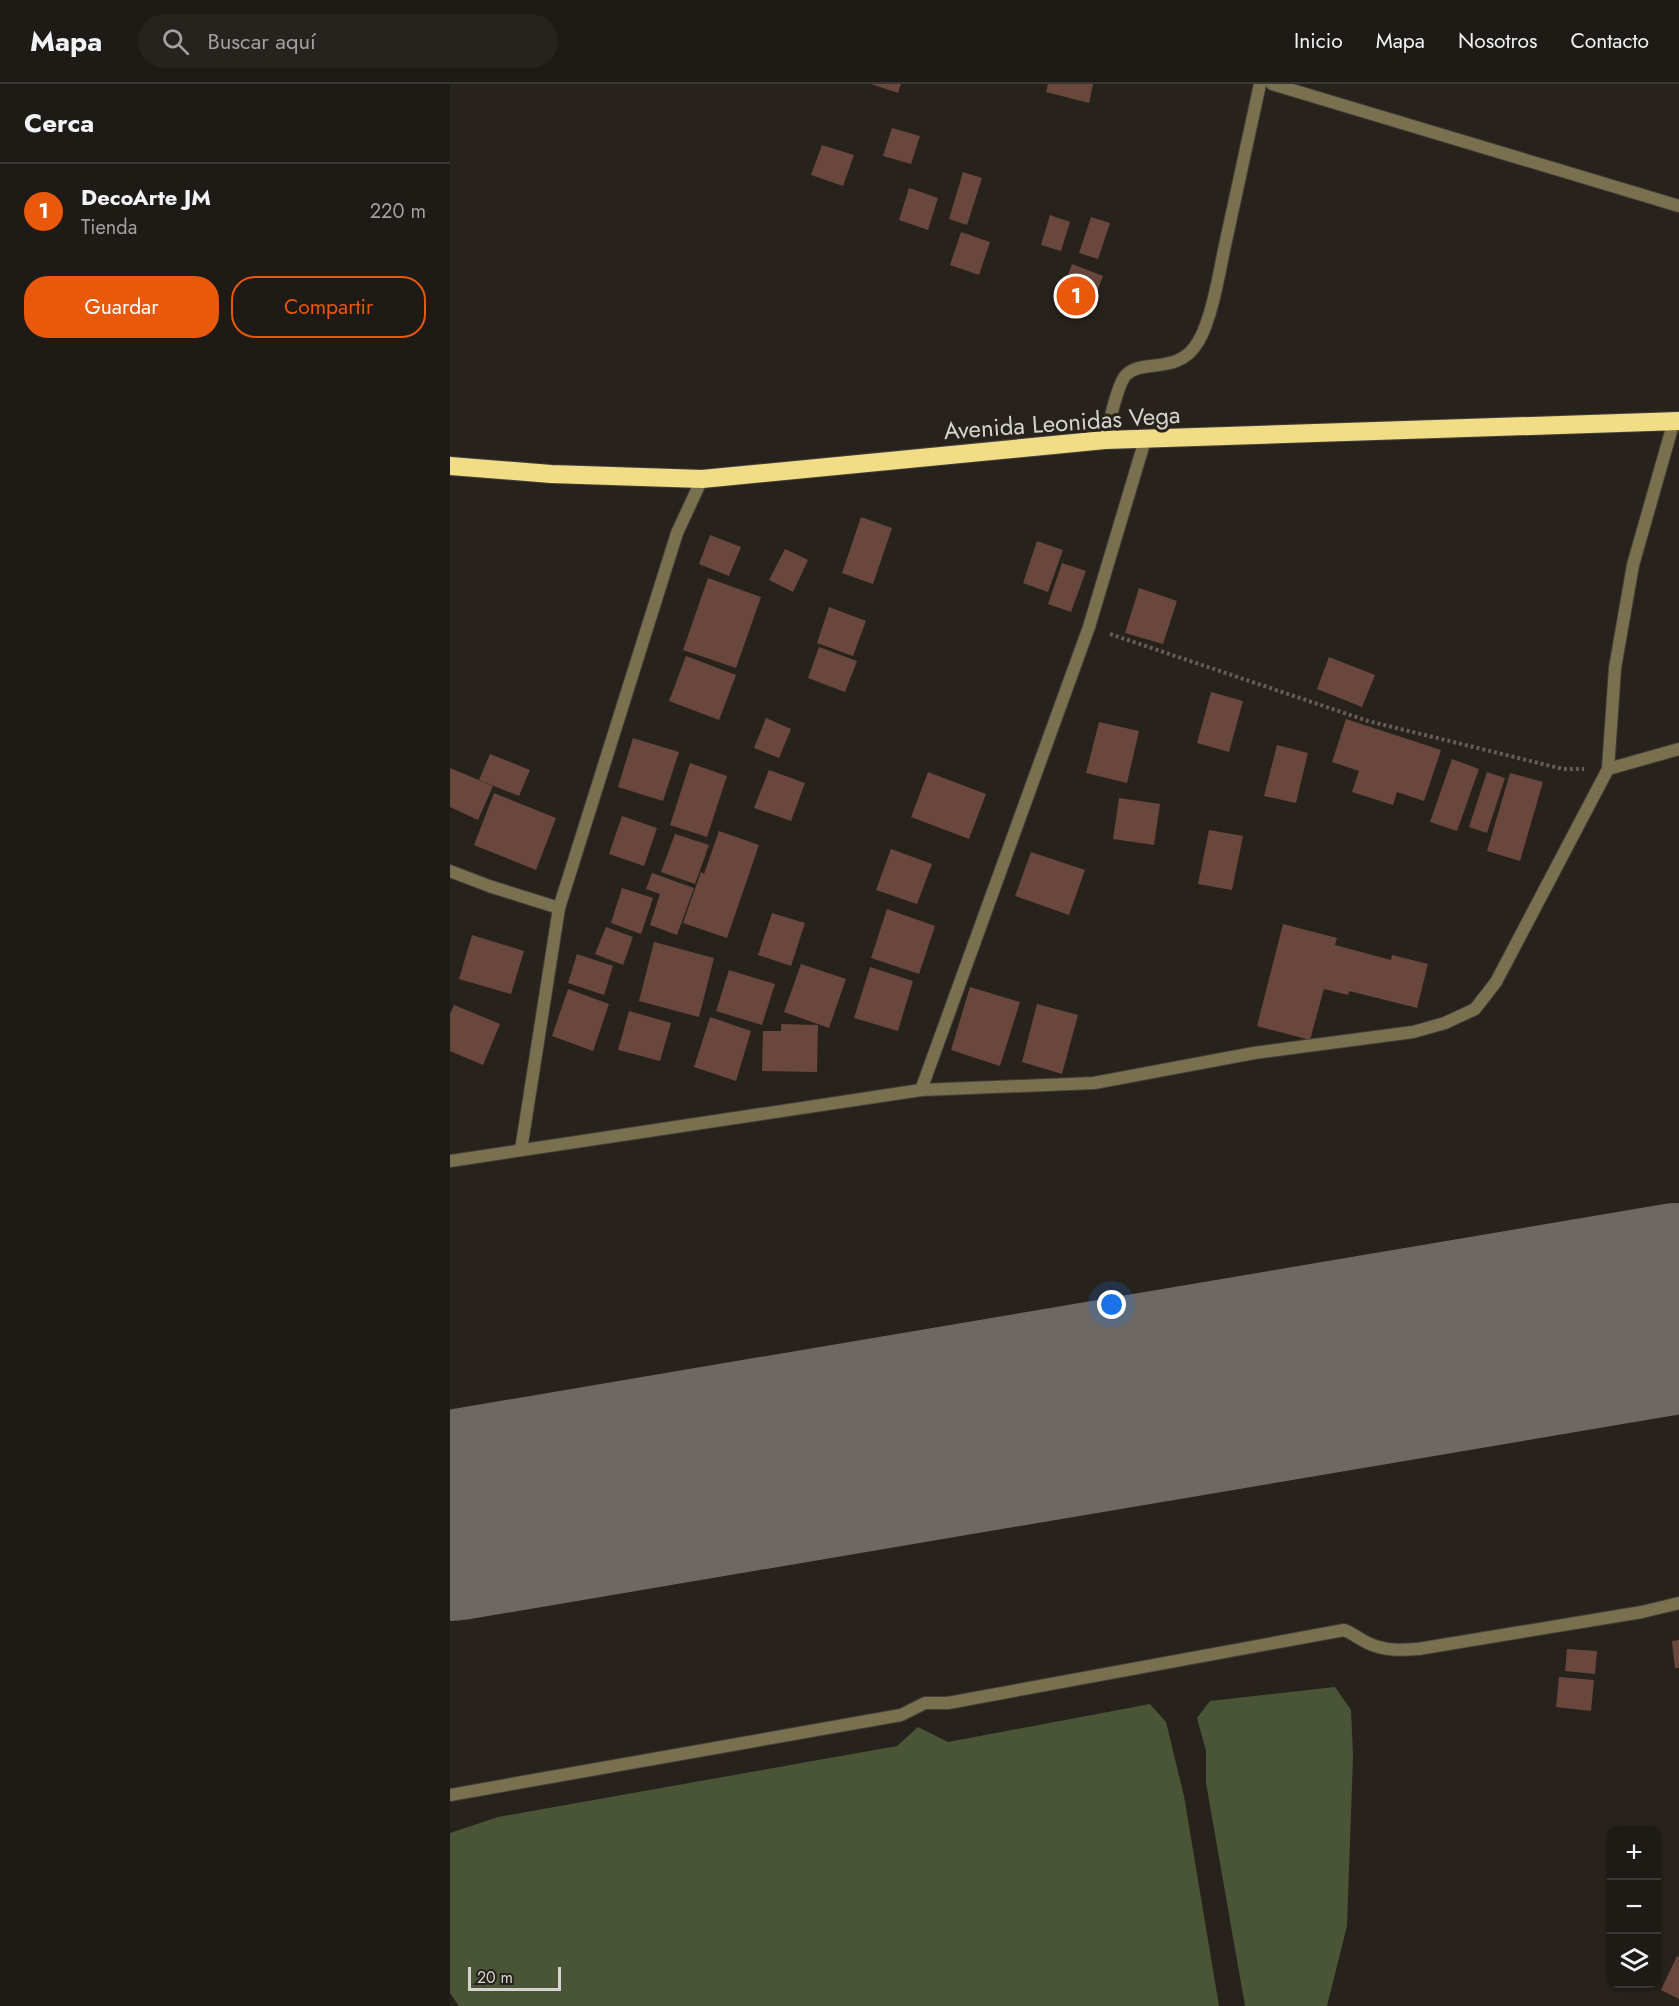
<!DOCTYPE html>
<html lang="es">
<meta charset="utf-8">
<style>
:root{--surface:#1e1a16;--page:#26231f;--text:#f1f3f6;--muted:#a1a1a1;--line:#3c3835;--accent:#ea580c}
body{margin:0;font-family:Jost,sans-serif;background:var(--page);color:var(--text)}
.controls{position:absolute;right:18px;bottom:18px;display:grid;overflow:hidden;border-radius:12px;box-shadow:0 2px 4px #0004}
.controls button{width:54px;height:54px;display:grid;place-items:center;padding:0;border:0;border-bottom:2px solid var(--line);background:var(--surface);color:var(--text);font:30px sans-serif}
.scale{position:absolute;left:18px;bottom:15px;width:93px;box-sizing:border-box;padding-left:6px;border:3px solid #d7d4d0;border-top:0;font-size:16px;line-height:21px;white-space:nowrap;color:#d7d4d0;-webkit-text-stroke:4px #28221d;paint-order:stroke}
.you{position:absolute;left:662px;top:1221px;width:21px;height:21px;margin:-15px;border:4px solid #fff;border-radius:50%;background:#1a73e8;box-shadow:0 0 0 9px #1a73e833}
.badge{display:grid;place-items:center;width:39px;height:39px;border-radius:50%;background:var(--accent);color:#fff;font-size:20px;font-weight:700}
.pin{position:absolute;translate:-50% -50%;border:3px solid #fff;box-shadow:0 2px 6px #0006}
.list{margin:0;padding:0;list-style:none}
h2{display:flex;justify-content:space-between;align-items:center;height:78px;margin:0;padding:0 24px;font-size:26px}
h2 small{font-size:20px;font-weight:400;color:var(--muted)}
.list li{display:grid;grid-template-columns:39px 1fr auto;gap:18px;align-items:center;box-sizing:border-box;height:96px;padding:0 24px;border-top:2px solid var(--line)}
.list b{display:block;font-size:22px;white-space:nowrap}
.list p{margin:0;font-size:20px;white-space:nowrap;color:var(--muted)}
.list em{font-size:20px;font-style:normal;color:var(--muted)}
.actions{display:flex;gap:12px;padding:18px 24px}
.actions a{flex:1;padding:14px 0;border:2px solid var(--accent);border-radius:24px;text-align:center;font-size:21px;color:var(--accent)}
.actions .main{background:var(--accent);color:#fff}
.icon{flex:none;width:33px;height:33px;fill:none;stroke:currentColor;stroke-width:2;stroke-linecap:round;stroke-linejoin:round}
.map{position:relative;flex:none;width:1229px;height:1922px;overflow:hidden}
header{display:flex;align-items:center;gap:36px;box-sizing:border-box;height:84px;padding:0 30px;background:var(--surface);border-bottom:2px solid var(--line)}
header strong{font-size:28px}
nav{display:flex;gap:33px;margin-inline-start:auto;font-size:21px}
.search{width:420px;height:54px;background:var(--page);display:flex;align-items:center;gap:15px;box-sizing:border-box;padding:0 21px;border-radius:33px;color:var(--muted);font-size:22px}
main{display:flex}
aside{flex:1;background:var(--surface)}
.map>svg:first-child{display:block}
.water{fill:#4a5537}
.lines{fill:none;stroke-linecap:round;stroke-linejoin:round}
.runway{stroke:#6d6864;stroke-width:210}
.building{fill:#69473c}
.lane-casing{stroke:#443e3a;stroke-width:14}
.street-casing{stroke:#443e3a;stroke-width:14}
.highway-casing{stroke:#443e3a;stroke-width:20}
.path{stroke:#625d58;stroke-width:4;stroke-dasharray:3 3;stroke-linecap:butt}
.lane{stroke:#78704f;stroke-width:12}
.street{stroke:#78704f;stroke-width:12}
.highway{stroke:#f1dd85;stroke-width:18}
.labels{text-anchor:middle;stroke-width:6;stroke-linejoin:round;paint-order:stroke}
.street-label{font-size:24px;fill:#d7d4d0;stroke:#28221d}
</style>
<header>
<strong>Mapa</strong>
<div class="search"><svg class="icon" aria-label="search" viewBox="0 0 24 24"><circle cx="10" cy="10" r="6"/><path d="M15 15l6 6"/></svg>Buscar aquí</div>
<nav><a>Inicio</a><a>Mapa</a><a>Nosotros</a><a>Contacto</a></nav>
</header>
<main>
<aside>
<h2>Cerca<small></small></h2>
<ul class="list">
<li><span class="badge">1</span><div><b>DecoArte JM</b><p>Tienda</p></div><em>220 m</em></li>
</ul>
<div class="actions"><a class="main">Guardar</a><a>Compartir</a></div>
</aside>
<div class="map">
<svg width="1229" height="1922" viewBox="0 0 1229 1922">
<rect width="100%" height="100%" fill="#28221d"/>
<!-- water -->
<g class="water">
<path d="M885,1603l16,23 2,47 -6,169 -20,80h-82l-39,-223v-32l-9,-33 13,-17z"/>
<path d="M700,1620l16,18 18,74 35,210h-760l-9,-13v-160l48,-16 399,-71 21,-19 30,15z"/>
</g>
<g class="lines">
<!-- runway -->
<path class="runway" d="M0,1432l1229,-208"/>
</g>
<!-- building -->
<g class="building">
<path d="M421,0h30l-3,9z"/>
<path d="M598,0h45l-4,19 -43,-11z"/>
<path d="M442,44l28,8 -9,28 -28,-8z"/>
<path d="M372,61l32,10 -11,31 -32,-11z"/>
<path d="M513,88l19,6 -15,47 -18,-6z"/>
<path d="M459,104l29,10 -10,32 -29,-10z"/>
<path d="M600,131l20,7 -9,29 -20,-6z"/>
<path d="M641,133l19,6 -12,36 -19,-6z"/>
<path d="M511,148l29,10 -11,33 -29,-10z"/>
<path d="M622,180l31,12 -12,32 -31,-11z"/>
<path d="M411,433l31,11 -19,56 -31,-11z"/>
<path d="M260,451l31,12 -12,29 -30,-12z"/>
<path d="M587,457l26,9 -15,42 -25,-9z"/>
<path d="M335,465l23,11 -15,32 -24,-12z"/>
<path d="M612,479l24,8 -15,41 -23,-8z"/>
<path d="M258,494l53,19 -25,71 -53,-18z"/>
<path d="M689,504l38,13 -14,43 -38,-11z"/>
<path d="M379,523l37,14 -13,35 -36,-13z"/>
<path d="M369,563l38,14 -12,31 -37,-14z"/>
<path d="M236,572l50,19 -17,45 -50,-19z"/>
<path d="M879,573l46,18 -13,32 -45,-18z"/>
<path d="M761,608l32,9 -14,51 -32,-9z"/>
<path d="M316,634l25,11 -12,29 -25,-10z"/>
<path d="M896,635l95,31 -17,51 -27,-9 -4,13 -41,-13 7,-21 -27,-9z"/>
<path d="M649,638l40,9 -12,52 -41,-10z"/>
<path d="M183,654l46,14 -16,49 -45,-14z"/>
<path d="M827,661l31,8 -12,50 -32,-7z"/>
<path d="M40,670l40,16 -11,26 -40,-16z"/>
<path d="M1002,675l27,10 -22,62 -27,-9z"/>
<path d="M240,679l37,13 -20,61 -37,-12z"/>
<path d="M0,684l43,18 -15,34 -28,-13z"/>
<path d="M319,686l36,13 -14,38 -37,-13z"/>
<path d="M478,688l58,22 -17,45 -58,-22z"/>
<path d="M1037,688l18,6 -18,55 -18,-6z"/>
<path d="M1060,689l33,9 -23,79 -33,-10z"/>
<path d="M44,709l62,25 -20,52 -62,-25z"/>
<path d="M669,714l41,6 -6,41 -41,-6z"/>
<path d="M172,732l35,12 -13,38 -35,-12z"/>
<path d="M759,746l34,6 -11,54 -34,-6z"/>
<path d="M269,747l40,14 -32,93 -44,-15 18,-51 3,2z"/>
<path d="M225,750l34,11 -14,39 -34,-12z"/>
<path d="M441,765l41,15 -15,40 -41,-14z"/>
<path d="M581,768l54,18 -16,45 -54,-19z"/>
<path d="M202,789l42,15 -17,47 -27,-10 10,-31 -14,-5z"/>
<path d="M172,804l31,10 -12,36 -30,-11z"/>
<path d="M437,825l48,17 -16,48 -48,-16z"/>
<path d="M322,829l33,10 -14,43 -33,-11z"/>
<path d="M833,840l54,14 -2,7 56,15 1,-5 36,9 -11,44 -68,-17 -1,4 -24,-6 -14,51 -53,-14z"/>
<path d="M156,843l27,10 -10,28 -28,-11z"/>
<path d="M22,851l52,16 -13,43 -52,-15z"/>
<path d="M204,858l60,16 -15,59 -60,-16z"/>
<path d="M127,870l36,12 -9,29 -36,-12z"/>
<path d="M351,880l45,15 -17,49 -45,-16z"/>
<path d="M420,883l43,14 -15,50 -44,-13z"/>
<path d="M279,886l46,14 -13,41 -46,-14z"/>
<path d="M520,903l50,15 -20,64 -49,-16z"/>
<path d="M118,905l41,15 -16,47 -41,-15z"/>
<path d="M587,920l41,11 -16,59 -40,-12z"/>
<path d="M4,921l46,19 -17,41 -33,-14v-37z"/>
<path d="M179,927l42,12 -11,38 -42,-11z"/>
<path d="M260,933l41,14 -15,50 -42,-14z"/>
<path d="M331,940l37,1 -1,47 -55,-1 1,-40h18z"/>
<path d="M1229,1556v28h-4l-3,-27z"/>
<path d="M1117,1565l30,2 -2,23 -30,-3z"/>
<path d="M1109,1593l35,3 -3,31 -35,-4z"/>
<path d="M1227,1872l2,1v42l-18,-9z"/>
</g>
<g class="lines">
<!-- lane casing -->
<g class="lane-casing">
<path id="lane" d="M0,1711l451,-80 24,-12h23l396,-73c9,3 16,10 26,14 16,7 31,6 48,5l224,-37 37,-9"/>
</g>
<!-- street casing -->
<g class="street-casing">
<g id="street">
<path d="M822,0l407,122"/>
<path d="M655,356c4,-15 12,-56 21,-65 16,-17 52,1 72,-33 13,-21 21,-67 26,-92 12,-55 24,-111 36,-166"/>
<path d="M1158,685l7,-101 18,-103 41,-144"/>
<path d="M0,787l39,15 70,22"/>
<path d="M471,1006l168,-463 56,-187"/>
<path d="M71,1066l38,-242 118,-375 25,-54"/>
<path d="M0,1077l471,-71 173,-7 160,-30 159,-21 32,-9 30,-14 21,-27 112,-213 71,-20"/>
</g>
</g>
<!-- highway casing -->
<g class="highway-casing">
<path id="highway" d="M0,382l101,8 151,5 403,-39 574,-19"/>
</g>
<!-- path -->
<path class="path" d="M660,550l258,87 195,48h21"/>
<!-- lane -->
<use href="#lane" class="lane"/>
<!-- street -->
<use href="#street" class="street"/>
<!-- highway -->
<use href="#highway" class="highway"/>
</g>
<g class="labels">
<!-- street labels -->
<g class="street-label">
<text transform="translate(612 339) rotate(-4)" y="8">Avenida Leonidas Vega</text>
</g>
</g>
</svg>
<div class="controls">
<button>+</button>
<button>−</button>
<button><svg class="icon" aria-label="layers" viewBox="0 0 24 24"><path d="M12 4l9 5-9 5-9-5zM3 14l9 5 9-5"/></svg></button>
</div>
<div class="scale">20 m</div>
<div class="you"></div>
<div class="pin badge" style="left:626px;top:212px">1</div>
</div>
</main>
